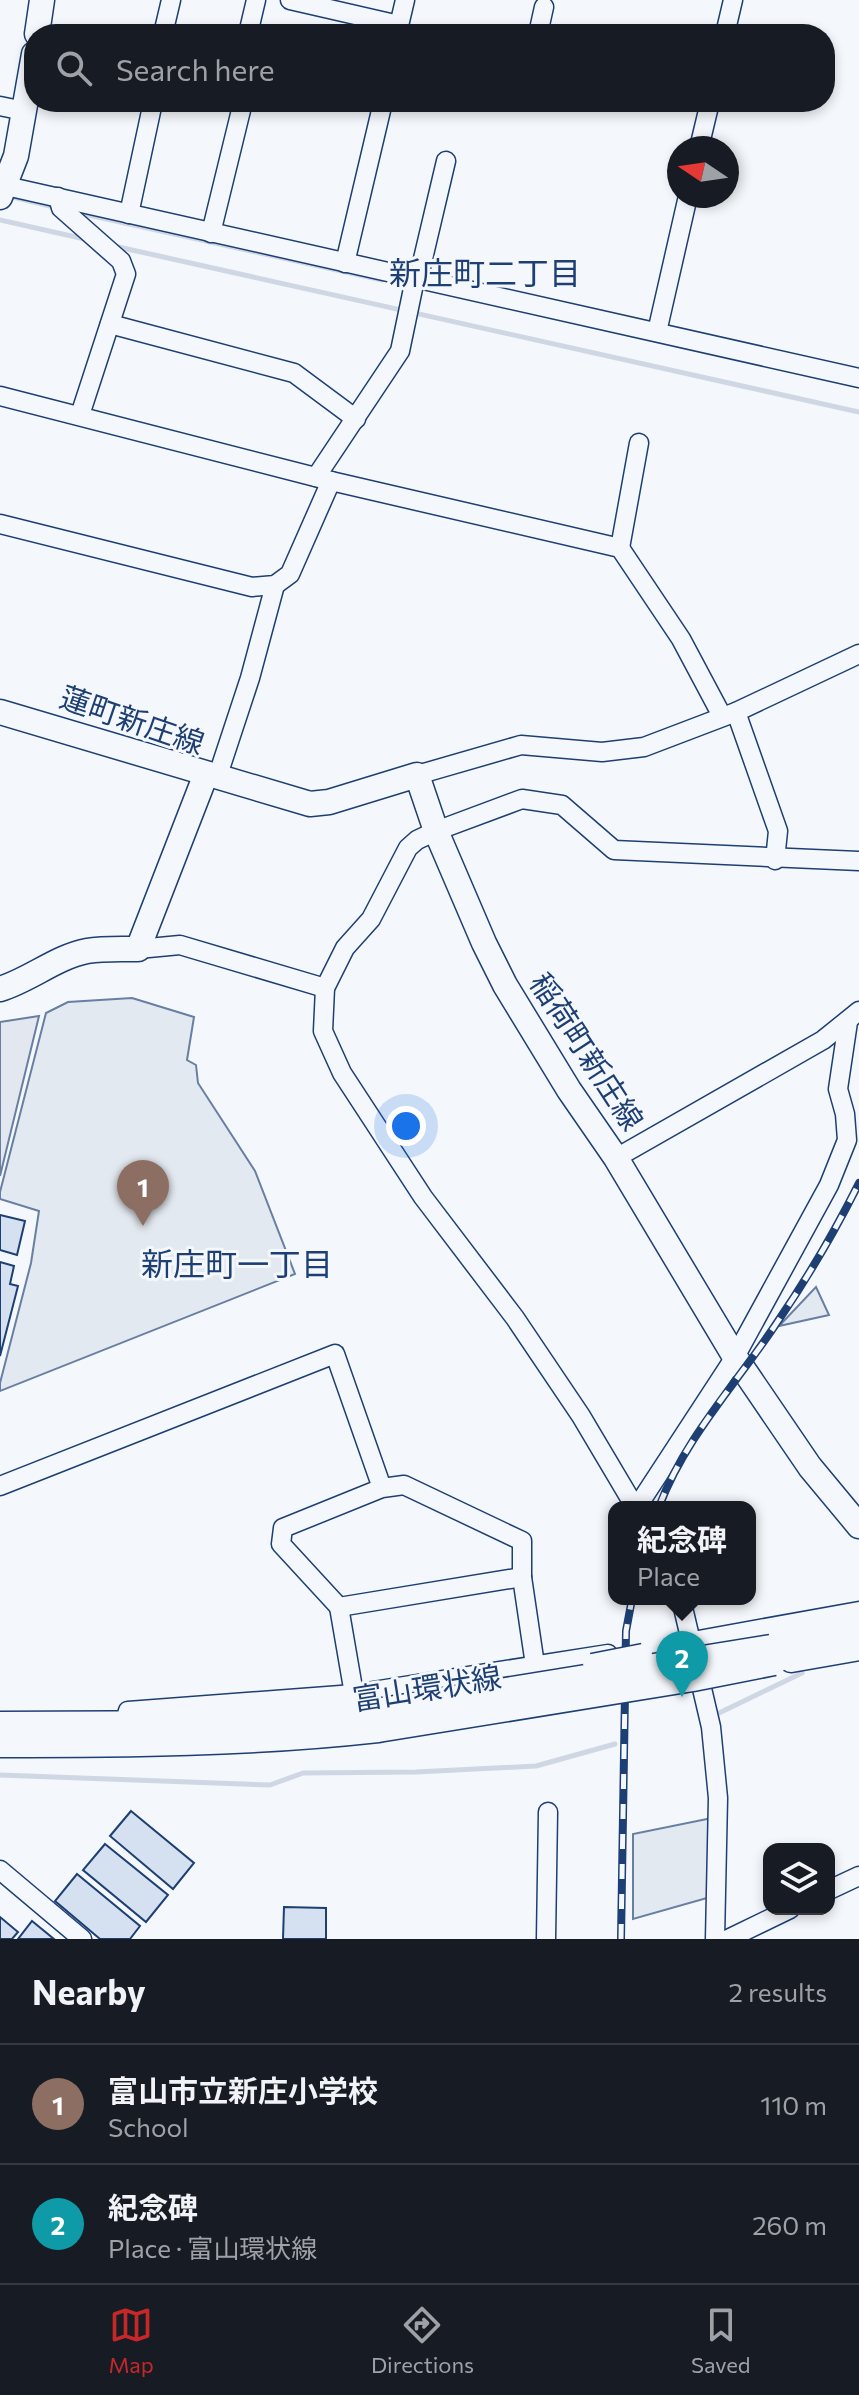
<!DOCTYPE html>
<meta charset="utf-8">
<style>
:root{--surface:#171b24;--page:#20242c;--text:#f1f3f6;--muted:#9ea1a6;--line:#363941;--accent:#c62828}
body{margin:0;font-family:Commissioner,"Noto Sans JP",sans-serif;background:var(--page);color:var(--text)}
.controls{position:absolute;right:24px;bottom:24px;display:grid;overflow:hidden;border-radius:16px;box-shadow:0 4px 12px #0003}
.controls button{width:72px;height:72px;display:grid;place-items:center;padding:0;border:0;border-bottom:2px solid var(--line);background:var(--surface);color:var(--text);font:40px sans-serif}
.compass{position:absolute;left:667px;top:136px;width:72px;height:72px;border-radius:50%;background:var(--surface);box-shadow:0 4px 12px #0003;rotate:283deg}
.you{position:absolute;left:406px;top:1126px;width:28px;height:28px;margin:-20px;border:6px solid #fff;border-radius:50%;background:#1a73e8;box-shadow:0 0 0 12px #1a73e833}
.badge{display:grid;place-items:center;width:52px;height:52px;border-radius:50%;background:var(--accent);color:#fff;font-size:26px;font-weight:700}
.pin{position:absolute;translate:-50% -66px;filter:drop-shadow(0 2px 4px #0008)}
.pin::after{content:'';position:absolute;top:42px;width:28px;height:24px;background:inherit;clip-path:polygon(0 0,100% 0,50% 100%)}
.popup{position:absolute;left:608px;top:1501px;width:148px;height:104px;box-sizing:border-box;display:grid;place-content:center;border-radius:16px;background:var(--surface);filter:drop-shadow(0 2px 6px #0005);font-size:26px;white-space:nowrap;color:var(--muted)}
.popup b{font-size:30px;color:var(--text)}
.popup::after{content:'';position:absolute;left:50%;top:100%;margin-left:-16px;border:16px solid transparent;border-top-color:var(--surface)}
.list{margin:0;padding:0;list-style:none}
h2{display:flex;justify-content:space-between;align-items:center;height:104px;margin:0;padding:0 32px;font-size:34px}
h2 small{font-size:26px;font-weight:400;color:var(--muted)}
.list li{display:grid;grid-template-columns:52px 1fr auto;gap:24px;align-items:center;box-sizing:border-box;height:120px;padding:0 32px;border-top:2px solid var(--line)}
.list b{display:block;font-size:30px;white-space:nowrap}
.list p{margin:0;font-size:26px;white-space:nowrap;color:var(--muted)}
.list em{font-size:26px;font-style:normal;color:var(--muted)}
.icon{flex:none;width:44px;height:44px;fill:none;stroke:currentColor;stroke-width:2;stroke-linecap:round;stroke-linejoin:round}
.map{position:relative;flex:none;width:859px;height:1939px;overflow:hidden}
.search{position:absolute;background:var(--surface);box-shadow:0 4px 12px #0003;left:24px;right:24px;top:24px;height:88px;display:flex;align-items:center;gap:20px;box-sizing:border-box;padding:0 28px;border-radius:32px;color:var(--muted);font-size:30px}
.sheet{height:344px;background:var(--surface)}
nav{display:flex;justify-content:space-around;align-items:center;box-sizing:border-box;height:112px;border-top:2px solid var(--line);background:var(--surface);font-size:22px;color:var(--muted)}
nav a{display:grid;justify-items:center;gap:4px}
nav .on{color:var(--accent)}
.map>svg:first-child{display:block}
.green{fill:#e3e9f0;stroke:#687fa3;stroke-width:2}
.parking{fill:#e3e8f0;stroke:#687fa3;stroke-width:2}
.lines{fill:none;stroke-linecap:round;stroke-linejoin:round}
.stream{stroke:#cfd7e4;stroke-width:5}
.building{fill:#d5e0f0;stroke:#1d3f73;stroke-width:2}
.minor-casing{stroke:#1d3f73;stroke-width:21}
.major-casing{stroke:#1d3f73;stroke-width:27}
.minor{stroke:#f4f7fb;stroke-width:18}
.major{stroke:#f4f7fb;stroke-width:24}
.rail-casing{stroke:#1d3f73;stroke-width:8}
.rail{stroke:#f4f7fb;stroke-width:5;stroke-dasharray:15;stroke-linecap:butt}
.minor-bridge-casing{stroke:#1d3f73;stroke-width:21;stroke-linecap:butt}
.major-bridge-casing{stroke:#1d3f73;stroke-width:27;stroke-linecap:butt}
.minor-bridge{stroke:#f4f7fb;stroke-width:18}
.major-bridge{stroke:#f4f7fb;stroke-width:24}
.labels{text-anchor:middle;stroke-width:6;stroke-linejoin:round;paint-order:stroke}
.street-label{font-size:30px;fill:#1d3f73;stroke:#f4f7fb}
.neighbourhood-label{font-size:32px;fill:#1d3f73;stroke:#f4f7fb}
</style>
<div class="map">
<svg width="859" height="1939" viewBox="0 0 859 1939">
<rect width="100%" height="100%" fill="#f4f7fb"/>
<!-- green -->
<g class="green">
<path d="M132,998l62,19 -7,43 9,5 2,18 57,88 40,103 -295,117v-8l31,-120 8,-52 -39,-12v-7l46,-179 22,-11z"/>
<path d="M816,1287l13,28 -50,11z"/>
<path d="M712,1818l-5,80 -74,21v-85z"/>
</g>
<!-- parking -->
<path class="parking" d="M39,1016l-39,160v-154z"/>
<g class="lines">
<!-- stream -->
<g class="stream">
<path d="M9,196l49,12"/>
<path d="M75,212l307,68"/>
<path d="M0,220l89,20"/>
<path d="M114,246l745,166"/>
<path d="M717,1714l85,-41"/>
<path d="M0,1775l270,10 33,-12 113,-1 120,-6 79,-22"/>
</g>
</g>
<!-- building -->
<g class="building">
<path d="M0,1215l25,6 -8,34 -17,-5z"/>
<path d="M0,1262l14,4 -4,18 8,2 -18,70z"/>
<path d="M131,1811l63,52 -21,26 -63,-53z"/>
<path d="M105,1844l63,51 -22,27 -63,-52z"/>
<path d="M77,1874l63,52 -10,13h-30l-45,-38z"/>
<path d="M284,1907l42,1v31h-43z"/>
<path d="M0,1917l18,15 -6,7h-12z"/>
<path d="M32,1921l22,18h-36z"/>
</g>
<g class="lines">
<!-- minor casing -->
<g class="minor-casing">
<g id="minor">
<path d="M290,0l109,25"/>
<path d="M163,34l8,-34"/>
<path d="M248,34l8,-34"/>
<path d="M397,34l8,-34"/>
<path d="M538,34l6,-27"/>
<path d="M725,34l8,-34"/>
<path d="M0,106l24,5"/>
<path d="M699,148l11,-46"/>
<path d="M6,186l853,192"/>
<path d="M58,197l3,11 60,53 5,13 -46,141"/>
<path d="M129,214l24,-112"/>
<path d="M211,233l32,-131"/>
<path d="M345,263l38,-161"/>
<path d="M418,280l28,-119"/>
<path d="M110,324l184,49 62,46"/>
<path d="M657,332l31,-136"/>
<path d="M0,396l331,85 289,67 61,91 41,77"/>
<path d="M316,477l84,-126 15,-72"/>
<path d="M0,524l252,63 23,-2 15,-11 41,-93"/>
<path d="M620,548l19,-105"/>
<path d="M736,712l42,119 -3,29"/>
<path d="M417,775l104,-30 81,7 42,-5 92,-35 123,-58"/>
<path d="M217,778l33,-100 25,-93"/>
<path d="M138,949l42,-4 145,43"/>
<path d="M616,1158l207,-118 36,-29"/>
<path d="M0,1486l335,-132 47,134 -99,40 -2,16 58,63 183,-30v-36l-118,-56 -22,3"/>
<path d="M635,1507l-54,-91 -66,-98 -92,-121 -81,-124 -19,-42 2,-43 20,-40 26,-29 37,-71 9,-8 19,-9 86,-32 40,6 52,45 245,11"/>
<path d="M637,1507l98,-150 94,-172 18,-45 -2,-26 -7,-25 10,-67"/>
<path d="M522,1577l13,88"/>
<path d="M681,1599l30,128 7,71 -3,141"/>
<path d="M339,1607l15,87 254,-40"/>
<path d="M693,1641l166,-30"/>
<path d="M124,1725l4,-14 226,-17"/>
<path d="M0,1870l82,69"/>
<path d="M829,1890l30,-14"/>
<path d="M546,1939l2,-127"/>
<path d="M728,1939l62,-30"/>
</g>
</g>
<!-- major casing -->
<g class="major-casing">
<g id="major">
<path d="M37,34l5,-34"/>
<path d="M0,197l16,-41 18,-102"/>
<path d="M0,712l310,92 19,-2 88,-27 19,56 48,112 21,42 64,105 47,68 119,199 75,110 49,59"/>
<path d="M0,989c30,-9 56,-32 87,-38 17,-3 35,-2 51,-2l68,-175"/>
<path d="M771,1647l88,-17"/>
<path d="M791,1660l68,-12"/>
<path d="M0,1724l226,-1 150,-12"/>
<path d="M0,1745c126,0 252,-1 378,-15"/>
</g>
</g>
<!-- minor -->
<use href="#minor" class="minor"/>
<!-- major -->
<use href="#major" class="major"/>
<!-- rail casing -->
<g class="rail-casing">
<g id="rail">
<path d="M659,1507c26,-70 79,-125 119,-186 30,-44 57,-90 81,-138"/>
<path d="M621,1939l5,-308 6,-32"/>
</g>
</g>
<!-- rail -->
<use href="#rail" class="rail"/>
<!-- minor-bridge casing -->
<g class="minor-bridge-casing">
<path id="minor-bridge" d="M592,1663l51,-10"/>
</g>
<!-- major-bridge casing -->
<g class="major-bridge-casing">
<g id="major-bridge">
<path d="M376,1711l395,-64"/>
<path d="M378,1730l315,-51 81,-16"/>
</g>
</g>
<!-- minor-bridge -->
<use href="#minor-bridge" class="minor-bridge"/>
<!-- major-bridge -->
<use href="#major-bridge" class="major-bridge"/>
</g>
<g class="labels">
<!-- street labels -->
<g class="street-label">
<text transform="translate(132 721) rotate(19)" y="10">蓮町新庄線</text>
<text transform="translate(586 1052) rotate(57)" y="10">稲荷町新庄線</text>
<text transform="translate(427 1689) rotate(-9)" y="10">富山環状線</text>
</g>
<!-- neighbourhood labels -->
<g class="neighbourhood-label">
<text x="485" y="285">新庄町二丁目</text>
<text x="237" y="1276">新庄町一丁目</text>
</g>
</g>
</svg>
<div class="controls">
<button><svg class="icon" aria-label="layers" viewBox="0 0 24 24"><path d="M12 4l9 5-9 5-9-5zM3 14l9 5 9-5"/></svg></button>
</div>
<svg class="compass" viewBox="-18 -18 36 36"><path d="M0-13l5 13h-10z" fill="#e53935"/><path d="M0 13l5-13h-10z" fill="#9ea1a6"/></svg>
<div class="you"></div>
<div class="pin badge" style="left:143px;top:1226px;background:#8d6e63">1</div>
<div class="pin badge" style="left:682px;top:1697px;background:#0f9aa8">2</div>
<div class="popup"><b>紀念碑</b>Place</div>
<div class="search"><svg class="icon" aria-label="search" viewBox="0 0 24 24"><circle cx="10" cy="10" r="6"/><path d="M15 15l6 6"/></svg>Search here</div>
</div>
<section class="sheet">
<h2>Nearby<small>2 results</small></h2>
<ul class="list">
<li><span class="badge" style="background:#8d6e63">1</span><div><b>富山市立新庄小学校</b><p>School</p></div><em>110 m</em></li>
<li><span class="badge" style="background:#0f9aa8">2</span><div><b>紀念碑</b><p>Place · 富山環状線</p></div><em>260 m</em></li>
</ul>
</section>
<nav>
<a class="on"><svg class="icon" aria-label="map" viewBox="0 0 24 24"><path d="M3 6l6-2 6 2 6-2v14l-6 2-6-2-6 2zM9 4v14M15 6v14"/></svg>Map</a>
<a><svg class="icon" aria-label="directions" viewBox="0 0 24 24"><path d="M12 3l9 9-9 9-9-9zM9 14v-3h6M13 9l2 2-2 2"/></svg>Directions</a>
<a><svg class="icon" aria-label="saved" viewBox="0 0 24 24"><path d="M7 4h10v16l-5-4-5 4z"/></svg>Saved</a>
</nav>
